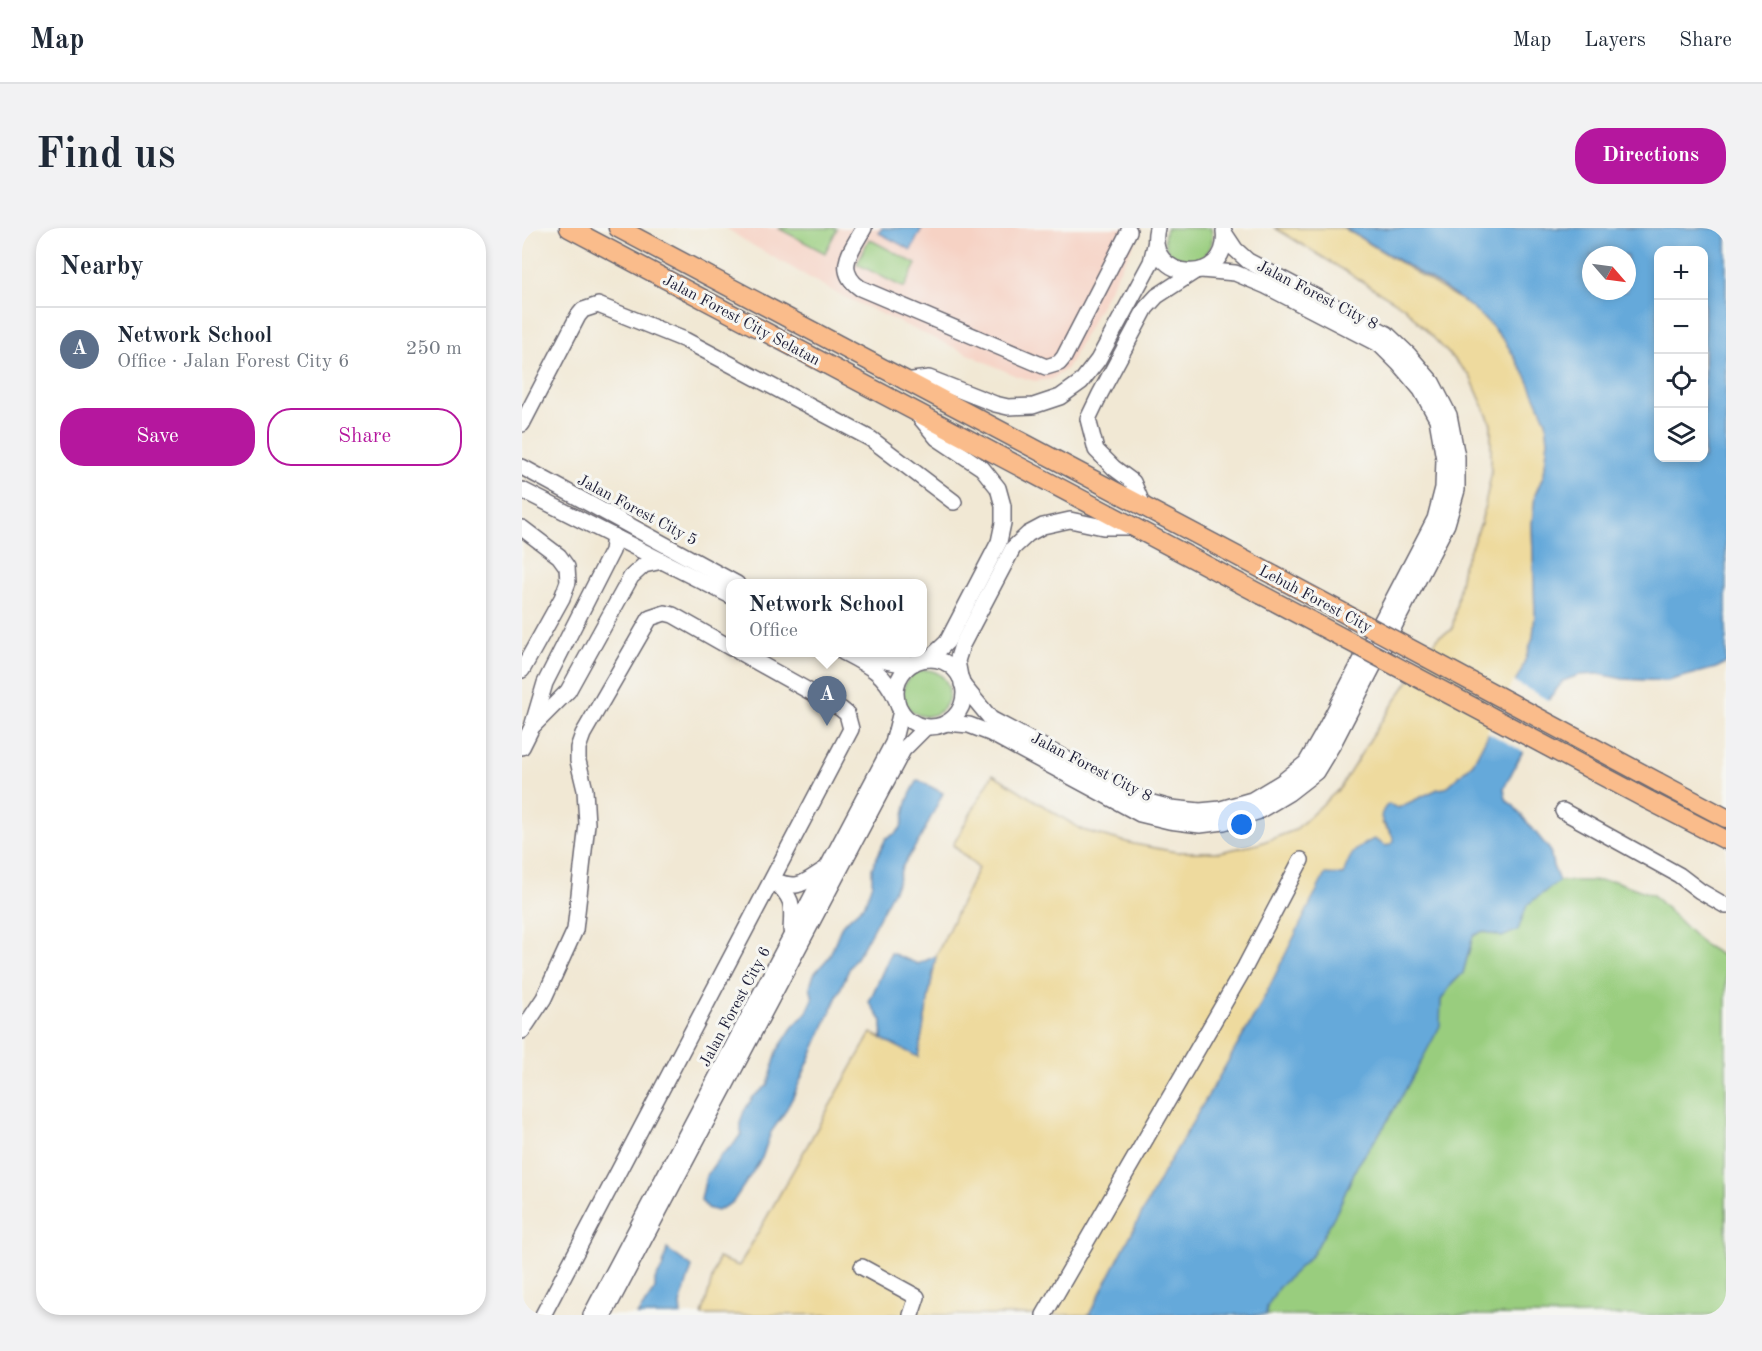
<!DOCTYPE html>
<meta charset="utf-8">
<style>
:root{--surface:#fff;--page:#f2f2f3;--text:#1f2937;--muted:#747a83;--line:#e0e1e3;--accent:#b5179e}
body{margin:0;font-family:"Old Standard TT",serif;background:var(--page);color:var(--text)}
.controls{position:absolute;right:18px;top:18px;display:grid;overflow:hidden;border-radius:12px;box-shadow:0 3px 9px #0003}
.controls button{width:54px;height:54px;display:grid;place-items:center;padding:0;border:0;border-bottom:2px solid var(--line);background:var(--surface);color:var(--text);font:30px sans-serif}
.compass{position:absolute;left:1060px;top:18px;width:54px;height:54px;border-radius:50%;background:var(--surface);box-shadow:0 3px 9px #0003;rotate:118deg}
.you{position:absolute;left:720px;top:597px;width:21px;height:21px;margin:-15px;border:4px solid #fff;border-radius:50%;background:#1a73e8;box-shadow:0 0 0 9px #1a73e833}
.badge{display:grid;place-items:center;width:39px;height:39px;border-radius:50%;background:var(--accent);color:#fff;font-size:20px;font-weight:700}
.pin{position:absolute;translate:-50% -50px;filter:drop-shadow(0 2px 3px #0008)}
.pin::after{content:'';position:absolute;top:32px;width:21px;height:18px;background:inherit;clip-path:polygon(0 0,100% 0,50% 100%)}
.popup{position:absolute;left:204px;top:351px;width:201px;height:78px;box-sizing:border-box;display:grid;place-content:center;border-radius:12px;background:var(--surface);filter:drop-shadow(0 2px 4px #0005);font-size:20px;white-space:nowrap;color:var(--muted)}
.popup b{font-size:22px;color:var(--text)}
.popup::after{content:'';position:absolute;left:50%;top:100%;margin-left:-12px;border:12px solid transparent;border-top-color:var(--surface)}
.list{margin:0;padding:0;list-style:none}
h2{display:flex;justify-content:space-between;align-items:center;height:78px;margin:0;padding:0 24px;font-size:26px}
h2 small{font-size:20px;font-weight:400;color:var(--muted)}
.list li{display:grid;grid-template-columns:39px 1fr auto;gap:18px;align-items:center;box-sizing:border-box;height:84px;padding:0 24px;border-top:2px solid var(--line)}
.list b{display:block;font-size:22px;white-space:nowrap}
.list p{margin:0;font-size:20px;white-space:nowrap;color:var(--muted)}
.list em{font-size:20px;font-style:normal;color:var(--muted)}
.actions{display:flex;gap:12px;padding:18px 24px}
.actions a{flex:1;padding:14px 0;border:2px solid var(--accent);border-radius:24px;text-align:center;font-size:21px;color:var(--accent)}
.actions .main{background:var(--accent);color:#fff}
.icon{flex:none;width:33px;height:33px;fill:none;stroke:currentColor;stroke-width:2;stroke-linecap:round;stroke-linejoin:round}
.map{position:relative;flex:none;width:1204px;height:1087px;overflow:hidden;border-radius:24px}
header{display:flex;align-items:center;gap:36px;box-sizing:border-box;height:84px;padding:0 30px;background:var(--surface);border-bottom:2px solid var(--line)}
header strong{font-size:28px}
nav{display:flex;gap:33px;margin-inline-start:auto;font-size:21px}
.intro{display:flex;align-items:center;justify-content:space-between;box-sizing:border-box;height:144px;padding:0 36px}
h1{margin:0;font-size:42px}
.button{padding:15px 27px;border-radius:24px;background:var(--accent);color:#fff;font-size:21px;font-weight:700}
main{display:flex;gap:36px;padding:0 36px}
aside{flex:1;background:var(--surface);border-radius:24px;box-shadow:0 3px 9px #0003}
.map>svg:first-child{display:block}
.built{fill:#f6d2c4}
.green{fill:#99cd7e;stroke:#5e785c;stroke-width:1.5}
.sand{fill:#eeda9e;stroke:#887e6c;stroke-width:1.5}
.water{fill:#65a9da;stroke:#44668a;stroke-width:1.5;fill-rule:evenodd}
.pier{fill:#f1e8d4}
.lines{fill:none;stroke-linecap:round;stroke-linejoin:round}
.minor-casing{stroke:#6a6771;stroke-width:18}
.major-casing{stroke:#6a6771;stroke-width:21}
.minor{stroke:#fff;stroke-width:15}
.major{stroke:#fabc8b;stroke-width:18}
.major-bridge-casing{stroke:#6a6771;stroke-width:21;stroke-linecap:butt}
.major-bridge{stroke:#fabc8b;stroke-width:18}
.labels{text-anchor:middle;stroke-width:6;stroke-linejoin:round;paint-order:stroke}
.street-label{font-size:16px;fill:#22223b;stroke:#f6f6f2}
</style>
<header>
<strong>Map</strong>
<nav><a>Map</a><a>Layers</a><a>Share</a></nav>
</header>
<div class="intro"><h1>Find us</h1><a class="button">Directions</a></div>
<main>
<aside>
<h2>Nearby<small></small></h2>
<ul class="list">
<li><span class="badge" style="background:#5c6f8a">A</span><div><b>Network School</b><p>Office · Jalan Forest City 6</p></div><em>250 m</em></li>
</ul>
<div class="actions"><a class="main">Save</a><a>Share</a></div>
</aside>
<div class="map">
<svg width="1204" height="1087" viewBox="0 0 1204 1087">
<rect width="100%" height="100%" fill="#f6f6f2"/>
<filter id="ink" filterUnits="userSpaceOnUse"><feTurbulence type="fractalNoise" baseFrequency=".0167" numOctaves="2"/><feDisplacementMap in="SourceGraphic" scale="12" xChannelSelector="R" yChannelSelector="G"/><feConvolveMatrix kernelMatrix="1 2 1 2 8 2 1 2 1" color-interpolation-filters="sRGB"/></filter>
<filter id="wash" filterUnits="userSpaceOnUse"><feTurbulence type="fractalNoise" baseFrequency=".008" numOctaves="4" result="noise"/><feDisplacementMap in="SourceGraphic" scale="24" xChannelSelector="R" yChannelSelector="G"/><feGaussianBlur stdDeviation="1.35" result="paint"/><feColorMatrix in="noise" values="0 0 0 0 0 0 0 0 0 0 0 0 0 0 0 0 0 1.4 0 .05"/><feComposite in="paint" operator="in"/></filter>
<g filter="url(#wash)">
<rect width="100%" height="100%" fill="#f1e8d4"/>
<!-- built -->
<path class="built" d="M204,0h416l-75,140 -15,11 -17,2 -19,-5 -178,-82 -91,-52z"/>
<!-- green -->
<g class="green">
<path d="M256,0h57l2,1 -12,24z"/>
<path d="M644,0h45c11,46 -58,42 -45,0z"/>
<path d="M347,11l47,25 -12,24 -47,-24z"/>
<circle cx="404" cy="465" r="23"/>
<path d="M1037,653h56l38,14 51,50 22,13v357h-497l84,-61 24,-43 20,-45 28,-41 54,-98 2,-27 11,-16 11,-11 10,-37 10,-5 19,6 25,-32z"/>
</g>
<!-- sand -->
<path class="sand" d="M753,0h69l123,76 22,19 17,20 20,33 20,45 2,19 -4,34 -9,21 -3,29 3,89 -2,25 -11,31 -49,94 -27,25 -8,1 -40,19 -16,15 11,13 1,5 -3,4 -5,1 -43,29h-18l-67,135 -95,163 -74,142h-387l16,-57 21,8 132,-233 47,23 18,-100 42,-88 -25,-23 40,-71 89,56 52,14 42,8h44l38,-8 37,-14 45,-42 37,-60 62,-92 13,-6 11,-64 18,-43 10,-47v-52l-21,-48 -66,-69z"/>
<!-- water -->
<g class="water">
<path d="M360,0h40l-11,22 -32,-17z"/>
<path d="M822,0h382v435l-10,5 -49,13 -44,-2 -24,-5 -20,1 -16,6 -13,17 -46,90c1,8 1,13 9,17l37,45 3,16 6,15 -32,24 -9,25 -16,7 -19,-6 -10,5 -10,37 -11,11 -11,16 -1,26 -30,56 -25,43 -28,41 -20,45 -24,43 -35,34 -11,19 -1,8h-177l74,-142 95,-163 67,-136 18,1c7,-21 10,-26 31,-36l12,7 5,-2 3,-3c-3,-16 -23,-19 -6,-37l10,4 40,-19 8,-1 27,-25 49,-94 11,-31 2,-25 -3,-89 3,-29 9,-21 4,-34 -2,-19 -20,-45 -20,-33 -17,-20 -22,-19 -29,-20zM1136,22h46v208h-46zM1069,27h36v36h-36z"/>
<path d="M396,552l25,13 -23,46 -18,28 -5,17 -34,63 -13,20 -57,130 -10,18 -12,17 -9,26 -29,44 -16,9 -10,-3 -6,-8 5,-24 15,-21 13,-11 7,-10v-14l3,-9 9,-14 15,-12 9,-34 15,-23 15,-16 6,-13 -3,-12 4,-13 15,-17 13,-32 23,-21 7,-21v-15l14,-30c21,-8 15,-17 21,-35 2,-8 7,-16 11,-23z"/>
<path d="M369,725l27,11 18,-8 -18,101 -36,-18v-18l-13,-19z"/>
<path d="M145,1021l25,18 -12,37 1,11h-44l18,-26v-9l7,-11z"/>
</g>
<!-- pier -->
<path class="pier" d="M991,453l39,21 -26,51 -39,-21z"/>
</g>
<g filter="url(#ink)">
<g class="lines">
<!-- minor casing -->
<g class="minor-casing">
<g id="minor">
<path d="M342,0c-12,21 -30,42 -4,60l186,79 13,-4 5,-6 65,-126"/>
<path d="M635,0c-13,54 74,60 67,3"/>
<path d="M382,153l25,-3 66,26 13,3 25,-1 27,-9 21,-15 17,-22 53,-98 5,-21"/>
<path d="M396,187l19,23 45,30 16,20 5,18v17l-4,19 -52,100 -18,17"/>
<path d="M0,196l56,-108 5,-6 15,-5 87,35 186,99 83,63"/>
<path d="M0,239l215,117"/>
<path d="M0,262l209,106"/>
<path d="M622,280l-11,-26 -19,-14 -18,-18 -8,-31 12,-25 46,-86 11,-12 37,-24"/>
<path d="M0,300l37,28 8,11 1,15 -6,16 -40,72"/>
<path d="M321,424c25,13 42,21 53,47"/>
<path d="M343,424c17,9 30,13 49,11"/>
<circle cx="408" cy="465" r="34"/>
<path d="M438,449l-3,-16 5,-16 51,-97 15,-14 15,-8 27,-6 33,7h31"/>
<path d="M440,456l29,35 154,82 26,7 29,3 21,-2 31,-9 30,-18 24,-19 15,-26 114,-218 8,-31 1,-29 -7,-40 -16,-29 -22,-26 -19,-19 -114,-59 -31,-13 -34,-3"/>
<path d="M424,495l23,2 21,8 150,81 29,7 31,4 24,-3 33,-10 32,-19 27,-21 17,-28 114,-220 10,-34v-33l-8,-42 -17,-33 -23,-27 -22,-21 -139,-73 -13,-12 -10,-15"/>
<path d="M12,497l34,-34 63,-114 13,-12 18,-4"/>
<path d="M0,519l10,-20 13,-44 67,-132 2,-15"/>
<path d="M1041,583l116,64 21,16 26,15"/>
<path d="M251,652c20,18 20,23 18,50"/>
<path d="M253,653c25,9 28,2 49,-11"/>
<path d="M0,803l22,-33 31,-68 12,-106 -2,-34 -7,-29v-13l5,-14 67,-116 15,-5 8,2 58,33"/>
<path d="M340,1039l55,30 -6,18"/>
<path d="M21,1087l308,-586 -4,-15 -6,-5 -102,-57"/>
<path d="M69,1087l302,-572 8,-32"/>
<path d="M82,1087l299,-565 23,-23"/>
<path d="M522,1087l201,-348 56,-107"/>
</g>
</g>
<!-- major casing -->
<g class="major-casing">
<g id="major">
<path d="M47,0l693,367"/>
<path d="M96,0l655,347"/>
<path d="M1136,554l68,36"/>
<path d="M1126,572l78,40"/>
</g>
</g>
<!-- minor -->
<use href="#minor" class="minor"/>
<!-- major -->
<use href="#major" class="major"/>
<!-- major-bridge casing -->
<g class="major-bridge-casing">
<g id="major-bridge">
<path d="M751,347l385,207"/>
<path d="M740,367l386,205"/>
</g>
</g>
<!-- major-bridge -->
<use href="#major-bridge" class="major-bridge"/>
</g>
</g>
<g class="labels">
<!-- street labels -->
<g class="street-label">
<text transform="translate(796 66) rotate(27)" y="6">Jalan Forest City 8</text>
<text transform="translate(220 91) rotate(28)" y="6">Jalan Forest City Selatan</text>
<text transform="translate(116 281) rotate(28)" y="6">Jalan Forest City 5</text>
<text transform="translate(794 370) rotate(28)" y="6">Lebuh Forest City</text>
<text transform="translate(570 538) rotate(27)" y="6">Jalan Forest City 8</text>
<text transform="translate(212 778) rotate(-62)" y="6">Jalan Forest City 6</text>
</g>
</g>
</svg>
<div class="controls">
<button>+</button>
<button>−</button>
<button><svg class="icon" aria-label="locate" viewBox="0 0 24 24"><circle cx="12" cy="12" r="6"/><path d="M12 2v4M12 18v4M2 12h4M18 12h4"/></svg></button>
<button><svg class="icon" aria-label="layers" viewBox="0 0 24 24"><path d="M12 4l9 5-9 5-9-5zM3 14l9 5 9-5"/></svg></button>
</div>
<svg class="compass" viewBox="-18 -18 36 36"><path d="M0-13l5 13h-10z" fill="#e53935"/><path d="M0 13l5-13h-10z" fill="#747a83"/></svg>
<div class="you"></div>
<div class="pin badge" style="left:305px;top:498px;background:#5c6f8a">A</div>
<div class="popup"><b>Network School</b>Office</div>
</div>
</main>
